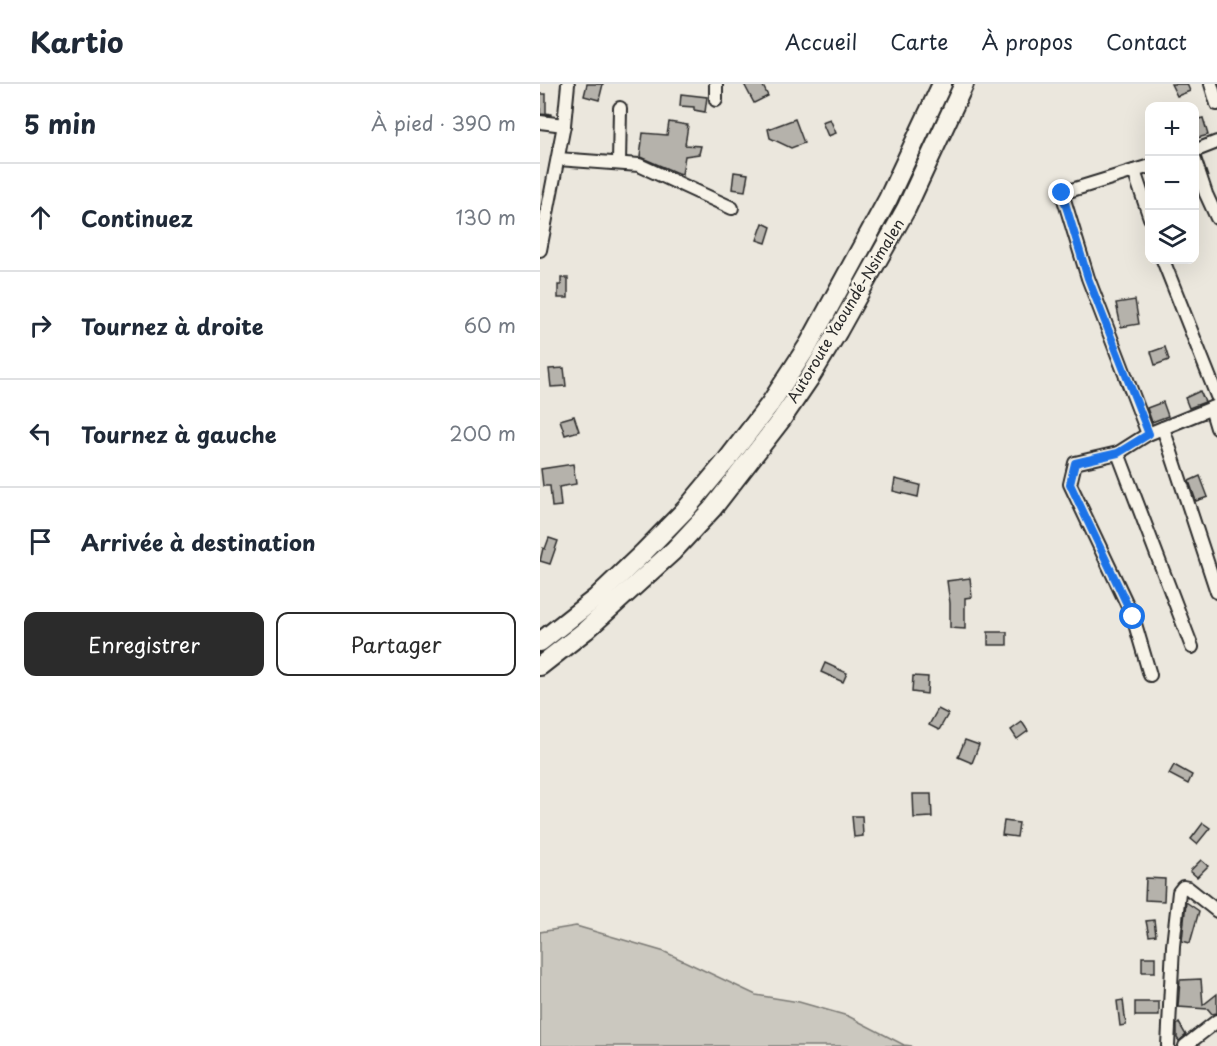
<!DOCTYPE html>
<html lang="fr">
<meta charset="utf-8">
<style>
:root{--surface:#fff;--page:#f6f6f7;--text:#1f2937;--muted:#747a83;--line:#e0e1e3;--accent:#2b2b2b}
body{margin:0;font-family:"Playpen Sans",sans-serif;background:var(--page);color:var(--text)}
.controls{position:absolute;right:18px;top:18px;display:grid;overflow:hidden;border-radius:12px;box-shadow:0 6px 24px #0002}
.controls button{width:54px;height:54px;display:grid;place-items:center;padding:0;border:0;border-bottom:2px solid var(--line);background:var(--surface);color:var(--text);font:30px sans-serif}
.stop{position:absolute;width:18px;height:18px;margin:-14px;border:4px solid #1a73e8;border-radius:50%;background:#fff}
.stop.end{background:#1a73e8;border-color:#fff;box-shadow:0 2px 6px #0008}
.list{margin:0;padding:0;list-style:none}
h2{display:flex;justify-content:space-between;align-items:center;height:78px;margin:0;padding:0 24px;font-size:26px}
h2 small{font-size:20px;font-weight:400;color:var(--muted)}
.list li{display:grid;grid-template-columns:39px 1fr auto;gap:18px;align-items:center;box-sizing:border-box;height:108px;padding:0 24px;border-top:2px solid var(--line)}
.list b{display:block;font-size:22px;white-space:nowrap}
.list em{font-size:20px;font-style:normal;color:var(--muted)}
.actions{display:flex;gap:12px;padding:18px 24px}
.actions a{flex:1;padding:14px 0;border:2px solid var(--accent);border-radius:12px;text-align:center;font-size:21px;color:var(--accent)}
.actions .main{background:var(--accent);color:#fff}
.icon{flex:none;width:33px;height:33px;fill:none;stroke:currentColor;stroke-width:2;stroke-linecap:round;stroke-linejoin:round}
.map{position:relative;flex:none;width:677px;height:962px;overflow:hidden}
header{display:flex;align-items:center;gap:36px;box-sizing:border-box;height:84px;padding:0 30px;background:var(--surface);border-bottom:2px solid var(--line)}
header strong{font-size:28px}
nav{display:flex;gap:33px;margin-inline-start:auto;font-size:21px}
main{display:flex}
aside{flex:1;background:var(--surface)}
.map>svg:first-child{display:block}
.green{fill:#cbc8bf;stroke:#7b7a75;stroke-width:1.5}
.building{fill:#b5b2ab;stroke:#2b2b2b;stroke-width:1.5}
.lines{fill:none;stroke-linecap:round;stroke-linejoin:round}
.minor-casing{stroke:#2b2b2b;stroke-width:16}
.highway-casing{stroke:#2b2b2b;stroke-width:22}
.minor{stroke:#f7f3e8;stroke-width:12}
.highway{stroke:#f7f3e8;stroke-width:18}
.route{stroke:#1a73e8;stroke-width:8}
.labels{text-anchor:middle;stroke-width:4.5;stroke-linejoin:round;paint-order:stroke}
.street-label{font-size:15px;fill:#2b2b2b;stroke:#f7f3e8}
</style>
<header>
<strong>Kartio</strong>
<nav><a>Accueil</a><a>Carte</a><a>À propos</a><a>Contact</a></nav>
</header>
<main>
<aside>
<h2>5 min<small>À pied · 390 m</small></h2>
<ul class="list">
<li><svg class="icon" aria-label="ahead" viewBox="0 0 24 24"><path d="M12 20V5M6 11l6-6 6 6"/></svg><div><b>Continuez</b></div><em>130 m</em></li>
<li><svg class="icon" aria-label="right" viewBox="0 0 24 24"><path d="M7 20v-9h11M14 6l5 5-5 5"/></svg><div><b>Tournez à droite</b></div><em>60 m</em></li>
<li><svg class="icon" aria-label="left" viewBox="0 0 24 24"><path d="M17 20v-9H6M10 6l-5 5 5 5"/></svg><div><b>Tournez à gauche</b></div><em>200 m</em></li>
<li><svg class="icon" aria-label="arrive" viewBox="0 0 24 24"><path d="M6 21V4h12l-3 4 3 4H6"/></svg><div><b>Arrivée à destination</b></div></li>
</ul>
<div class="actions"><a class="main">Enregistrer</a><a>Partager</a></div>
</aside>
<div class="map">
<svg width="677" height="962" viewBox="0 0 677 962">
<rect width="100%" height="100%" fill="#ebe7dd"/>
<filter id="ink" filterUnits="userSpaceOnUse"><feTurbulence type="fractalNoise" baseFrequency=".0167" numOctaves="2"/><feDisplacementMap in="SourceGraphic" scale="12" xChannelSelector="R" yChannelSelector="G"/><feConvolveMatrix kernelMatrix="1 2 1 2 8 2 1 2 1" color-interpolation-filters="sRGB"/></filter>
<g filter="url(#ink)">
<!-- green -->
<path class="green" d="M36,842l89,26 91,43 43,7 49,14 56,29 8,1h-372v-114z"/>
<!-- building -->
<g class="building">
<path d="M47,0h16l-4,16 -15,-4z"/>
<path d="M204,0h18l6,12 -14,7z"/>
<path d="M631,0h16l3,7 -13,5z"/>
<path d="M0,10h6v19l5,1v1l-11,-1z"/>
<path d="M141,10l26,3 -2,15 -11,-2v-3l-14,-1z"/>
<path d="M663,34l5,17 -14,4v-19z"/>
<path d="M255,35l9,24 -13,5 -21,-10 -2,-9z"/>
<path d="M290,35l6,14 -8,3 -6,-14z"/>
<path d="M129,38l19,3 -3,20 16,1 -2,8 -14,2 -3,18 -7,-2 -35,-15 3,-24 24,2z"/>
<path d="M194,88l14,2 -3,17 -13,-2z"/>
<path d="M223,139l8,4 -5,16 -9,-3z"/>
<path d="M21,194h7v20h-10v-13h3z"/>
<path d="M595,216l4,24 -18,3 -5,-24z"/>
<path d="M625,263l4,13 -14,5 -4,-13z"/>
<path d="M24,284l2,18 -15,1 -2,-18z"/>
<path d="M660,307l5,11 -16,6 -4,-10z"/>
<path d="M623,318l5,14 -16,6 -5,-14z"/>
<path d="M34,332l5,15 -14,4 -5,-15z"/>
<path d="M33,380l3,20 -17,3 2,19 -9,1 -2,-21h-7l-2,-17z"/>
<path d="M660,392l8,21 -12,4 -7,-20z"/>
<path d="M355,395l25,6 -2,12 -25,-6z"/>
<path d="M9,454l9,3 -8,23 -10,-3 3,-13 2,1z"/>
<path d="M430,494l2,19 -7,1v31l-15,-1v-25l-3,-22z"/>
<rect x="448" y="548" width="19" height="13"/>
<path d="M285,579l22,10 -4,9 -22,-10z"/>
<path d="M373,592l15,1 -1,17 -15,-2z"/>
<path d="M398,625l10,5 -9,16 -10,-5z"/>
<path d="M482,638l6,9 -11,8 -6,-9z"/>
<path d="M425,656l14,5 -7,18 -14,-6z"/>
<path d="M634,681l18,10 -4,9 -19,-10z"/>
<path d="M373,710h18l1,23 -18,1z"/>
<path d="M312,732h10l1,20 -9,1z"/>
<path d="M464,737l15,2 -2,14 -15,-2z"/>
<path d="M663,739l7,5 -13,16 -6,-5z"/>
<path d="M661,776l7,6 -11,11 -7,-6z"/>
<path d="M606,794l19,1 -1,22 -19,-1z"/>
<path d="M646,818l13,9 -9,32 -8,-2z"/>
<path d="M614,836l2,15 -7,1 -3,-15z"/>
<rect x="602" y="873" width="13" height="15"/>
<path d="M661,895l2,26 14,-11v19l-5,1 -4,-5 -30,-2 2,-27z"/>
<path d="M583,916l3,25 -6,1 -3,-25z"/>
<rect x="595" y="918" width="24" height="14"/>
<path d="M639,939l7,12 -7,6 -2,-3v-13z"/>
</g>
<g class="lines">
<!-- minor casing -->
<g class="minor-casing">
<g id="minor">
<path d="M671,0l6,20"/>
<path d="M176,16v-16"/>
<path d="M0,38l24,3"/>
<path d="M654,67l23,-9"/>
<path d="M654,74l12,36 11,24"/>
<path d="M18,75l81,6 93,43"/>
<path d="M79,79l1,-55"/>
<path d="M594,87l16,47"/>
<path d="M0,166l24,-125 4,-41"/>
<path d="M623,176l54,136"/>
<path d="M671,324l6,20"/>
<path d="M623,344l54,164"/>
<path d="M608,350l-60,-156 -26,-85 88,-27"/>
<path d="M578,369l74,194"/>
<path d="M610,591l-17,-58 -63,-133 5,-21 43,-10 30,-19 69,-28"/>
<path d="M628,962l5,-100 6,-54 4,-5 5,1 29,23"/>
<path d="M645,962l32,-25"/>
</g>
</g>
<!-- highway casing -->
<g class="highway-casing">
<g id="highway">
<path d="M0,558l56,-44 47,-45 43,-44 41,-49 43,-56 39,-60 79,-145 54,-115"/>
<path d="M0,582l46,-36 87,-79 39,-42 69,-89 28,-41 29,-48 68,-122 58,-125"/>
</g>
</g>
<!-- minor -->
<use href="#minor" class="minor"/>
<!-- highway -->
<use href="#highway" class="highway"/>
</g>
</g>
<g class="lines" filter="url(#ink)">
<!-- route -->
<path class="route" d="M522,109l26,85 61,156 -31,19 -43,10 -5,21 63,133"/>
</g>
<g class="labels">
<!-- street labels -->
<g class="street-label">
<text transform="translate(306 227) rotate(-59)" y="5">Autoroute Yaoundé-Nsimalen</text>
</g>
</g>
</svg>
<div class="controls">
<button>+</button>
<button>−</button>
<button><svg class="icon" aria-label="layers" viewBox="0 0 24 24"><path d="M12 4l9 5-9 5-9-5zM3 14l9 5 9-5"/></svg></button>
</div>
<div class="stop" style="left:593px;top:533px"></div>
<div class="stop end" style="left:522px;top:109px"></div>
</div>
</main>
